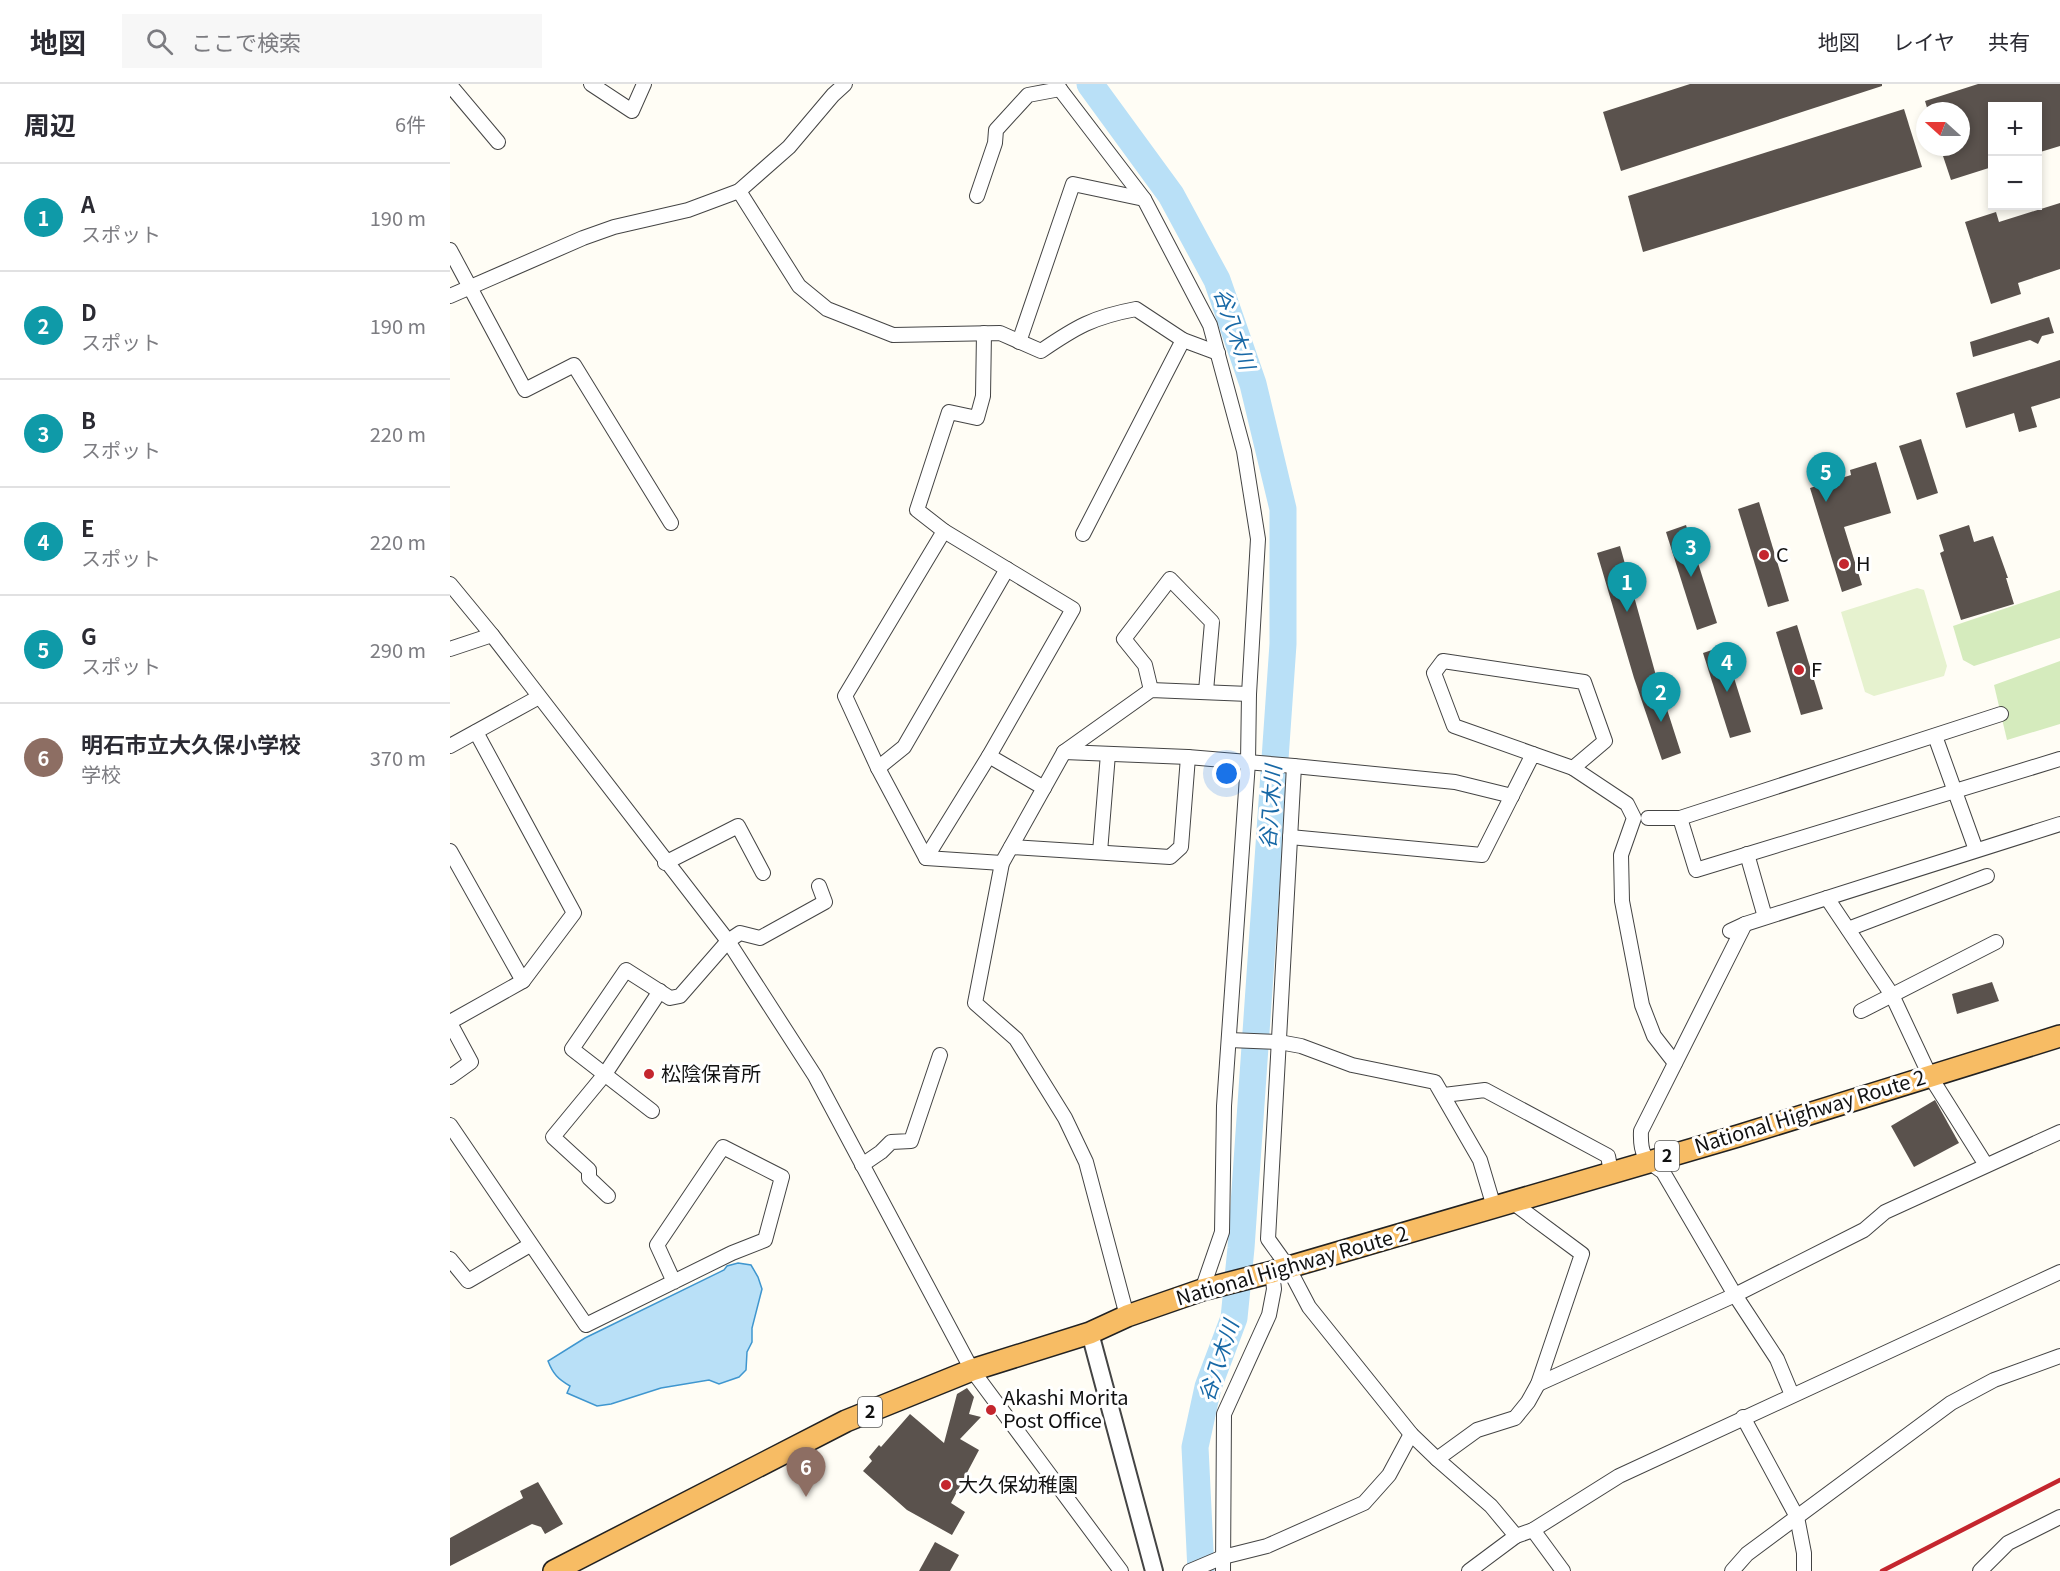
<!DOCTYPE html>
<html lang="ja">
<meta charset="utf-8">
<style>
:root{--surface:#fff;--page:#f7f7f7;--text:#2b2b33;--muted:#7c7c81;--line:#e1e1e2;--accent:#b45309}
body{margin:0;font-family:Georgia,"Noto Sans JP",serif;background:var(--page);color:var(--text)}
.controls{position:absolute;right:18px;top:18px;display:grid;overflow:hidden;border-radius:0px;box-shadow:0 3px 9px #0003}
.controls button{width:54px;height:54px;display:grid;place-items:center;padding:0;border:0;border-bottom:2px solid var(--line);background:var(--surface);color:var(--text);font:30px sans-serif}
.compass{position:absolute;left:1466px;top:18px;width:54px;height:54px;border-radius:50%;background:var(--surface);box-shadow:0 3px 9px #0003;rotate:291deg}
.you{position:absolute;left:777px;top:690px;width:21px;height:21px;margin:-15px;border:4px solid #fff;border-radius:50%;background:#1a73e8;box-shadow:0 0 0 9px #1a73e833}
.badge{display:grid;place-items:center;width:39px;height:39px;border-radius:50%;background:var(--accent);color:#fff;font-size:20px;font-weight:700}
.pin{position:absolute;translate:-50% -50px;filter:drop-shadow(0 2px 3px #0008)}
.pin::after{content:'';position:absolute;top:32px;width:21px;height:18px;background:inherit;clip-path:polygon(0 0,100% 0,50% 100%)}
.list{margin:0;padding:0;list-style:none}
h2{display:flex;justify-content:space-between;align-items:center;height:78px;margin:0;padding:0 24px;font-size:26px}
h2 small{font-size:20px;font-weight:400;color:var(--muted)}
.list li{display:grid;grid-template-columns:39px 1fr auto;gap:18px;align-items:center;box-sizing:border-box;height:108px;padding:0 24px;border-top:2px solid var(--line)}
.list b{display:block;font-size:22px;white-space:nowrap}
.list p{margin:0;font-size:20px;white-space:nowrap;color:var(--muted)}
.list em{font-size:20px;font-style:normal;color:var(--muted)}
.icon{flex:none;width:33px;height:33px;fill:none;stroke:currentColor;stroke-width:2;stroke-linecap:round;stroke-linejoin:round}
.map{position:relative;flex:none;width:1610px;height:1487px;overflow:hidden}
header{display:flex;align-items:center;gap:36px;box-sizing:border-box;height:84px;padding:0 30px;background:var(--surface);border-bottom:2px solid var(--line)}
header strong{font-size:28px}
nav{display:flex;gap:33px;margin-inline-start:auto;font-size:21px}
.search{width:420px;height:54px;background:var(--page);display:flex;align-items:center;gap:15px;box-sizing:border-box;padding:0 21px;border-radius:0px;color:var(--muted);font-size:22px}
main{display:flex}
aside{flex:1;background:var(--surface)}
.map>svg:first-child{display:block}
.green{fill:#d5ebbd}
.pitch{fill:#e6f2cf}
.water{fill:#b9e0f7;stroke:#3f96cf;stroke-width:1.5}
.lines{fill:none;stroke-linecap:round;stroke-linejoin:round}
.river{stroke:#b9e0f7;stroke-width:27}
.building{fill:#5a524d}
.minor-casing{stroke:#444;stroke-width:16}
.tertiary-casing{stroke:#444;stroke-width:20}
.trunk-casing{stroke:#222;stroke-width:24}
.minor{stroke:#fff;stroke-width:14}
.tertiary{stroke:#fff;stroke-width:16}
.trunk{stroke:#f7bc64;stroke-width:21}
.rail{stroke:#c4262e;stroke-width:4.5}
.poi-dot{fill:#c4262e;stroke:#fff;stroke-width:2}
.labels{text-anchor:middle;stroke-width:6;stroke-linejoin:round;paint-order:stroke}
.shield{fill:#fff;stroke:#585858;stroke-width:1.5}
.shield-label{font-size:18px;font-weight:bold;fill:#111}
.poi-label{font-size:20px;fill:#111;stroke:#fff;text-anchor:start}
.street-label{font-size:20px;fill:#111;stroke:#fff}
.water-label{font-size:21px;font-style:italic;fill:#1768a6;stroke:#fff}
</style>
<header>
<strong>地図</strong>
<div class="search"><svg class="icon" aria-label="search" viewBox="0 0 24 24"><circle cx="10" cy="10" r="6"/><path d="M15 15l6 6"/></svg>ここで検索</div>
<nav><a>地図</a><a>レイヤ</a><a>共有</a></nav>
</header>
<main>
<aside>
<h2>周辺<small>6件</small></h2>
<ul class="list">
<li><span class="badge" style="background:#0f9aa8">1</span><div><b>A</b><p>スポット</p></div><em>190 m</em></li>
<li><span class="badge" style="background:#0f9aa8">2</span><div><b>D</b><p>スポット</p></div><em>190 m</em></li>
<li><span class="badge" style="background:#0f9aa8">3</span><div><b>B</b><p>スポット</p></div><em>220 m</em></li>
<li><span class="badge" style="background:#0f9aa8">4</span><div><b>E</b><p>スポット</p></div><em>220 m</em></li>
<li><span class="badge" style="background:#0f9aa8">5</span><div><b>G</b><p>スポット</p></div><em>290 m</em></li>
<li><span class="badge" style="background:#8d6e63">6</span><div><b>明石市立大久保小学校</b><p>学校</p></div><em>370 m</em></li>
</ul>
</aside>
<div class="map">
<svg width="1610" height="1487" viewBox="0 0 1610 1487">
<rect width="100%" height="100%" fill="#fffdf5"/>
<!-- green -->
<g class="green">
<path d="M1610,506v48l-86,28 -11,-6 -10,-34z"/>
<path d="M1610,577v63l-53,16 -13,-55z"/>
</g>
<!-- pitch -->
<path class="pitch" d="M1467,504l7,2 23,76 -3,10 -70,20 -9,-4 -24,-80z"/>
<!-- water -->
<path class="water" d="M288,1179l13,2 7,12 4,12 -10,39v14l-5,10 -1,18 -7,7 -20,7 -10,-4 -48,8 -50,16 -14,2 -30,-13 3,-7c-12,-7 -17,-12 -22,-25l37,-23 139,-68 3,-4z"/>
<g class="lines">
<!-- river -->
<path class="river" d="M640,0l81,111 46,85 36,104 30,125v135l-42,604 -7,70 -26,69 -13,60 6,124"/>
</g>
<!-- building -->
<g class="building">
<path d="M1240,0h192v2l-261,85 -18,-59z"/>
<path d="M1528,0h82v62l-23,7v-47h-45v61l-41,13 -11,-33h21v-36h-33l-3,-10z"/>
<path d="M1454,25l18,58 -279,85 -15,-56z"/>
<path d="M1610,119v66l-42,14 3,11 -30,10 -26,-82 31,-10 3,10z"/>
<path d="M1599,233l5,16 -12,3 -4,8 -8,-4 -57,17 -3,-15z"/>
<path d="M1610,276v38l-29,9 6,20 -18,5 -5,-19 -48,15 -10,-35z"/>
<path d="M1471,355l17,54 -21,7 -18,-54z"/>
<path d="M1426,378l15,51 -47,14 18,58 -20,7 -32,-104 41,-13 -1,-5z"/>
<path d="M1309,418l30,99 -21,6 -30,-98z"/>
<path d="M1236,441l31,98 -20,7 -31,-98z"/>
<path d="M1519,441l5,17 19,-6 15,42h-2l8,26 -53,16 -21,-67 4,-2 -5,-16z"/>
<path d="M1170,462l35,126 26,81 -19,7 -28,-82 -37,-125z"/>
<path d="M1347,541l26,84 -22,6 -25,-83z"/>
<path d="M1274,562l27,86 -21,6 -27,-85z"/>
<path d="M1542,898l7,19 -42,13 -5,-20z"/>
<path d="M1485,1016l24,43 -45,24 -23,-41z"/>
<path d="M517,1304l7,9 -5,17 12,3 -21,22 19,11 -28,53 14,9 -13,23 -45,-25 -44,-39 9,-10 -3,-4 10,-12 2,2 29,-33 34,29 13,-49z"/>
<path d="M88,1398l25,42 -18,10 -4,-7 -9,-3 -82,42v-28l73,-40 -3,-7z"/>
<path d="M485,1458l24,13 -9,16h-31z"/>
</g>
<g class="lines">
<!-- minor casing -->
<g class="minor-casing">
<g id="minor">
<path d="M141,0l41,27 12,-27"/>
<path d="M606,0l88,115 66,126 34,126 14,88 -9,155 -1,68 -24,344 -2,126 -20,58"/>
<path d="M0,1l48,57"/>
<path d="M289,107l60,95 28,23 66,26 107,-2 41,18c35,-24 52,-34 95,-42l47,31 35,13"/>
<path d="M527,112l18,-53 1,-13 32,-35 32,-6"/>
<path d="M0,166l75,140 49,-25 97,158"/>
<path d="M0,212l133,-58 31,-11 74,-17 51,-19 50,-44 44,-52 12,-11"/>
<path d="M534,249l-1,63 -6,22 -28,-6 -32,98 27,21 -99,165 33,72 48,90 76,5"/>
<path d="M569,258l54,-158 71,15"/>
<path d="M494,447l129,78 -84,147 55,32"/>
<path d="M633,450l100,-194"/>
<path d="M0,500l42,51 236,306 87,135 157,294 149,201"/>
<path d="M0,565l42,-14"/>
<path d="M701,606l-6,-25 -21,-26 46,-60 42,43 -6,69"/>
<path d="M1485,652l41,114"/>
<path d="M0,662l89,-49"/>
<path d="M614,668l124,5 106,9 161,16 57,14"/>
<path d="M1083,670l-79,-28 -20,-53 9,-12 141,21 21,59 -32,27"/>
<path d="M844,682l-26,473 20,28 21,40 102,127 26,25 54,47 25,30"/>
<path d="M428,684l26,-21 103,-178"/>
<path d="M1198,734h32l321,-104"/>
<path d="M1230,734l16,52 364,-111"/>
<path d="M840,753l192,18 51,-101 40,14 54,36 7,14 -13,37 1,46 20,104 12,31 21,27"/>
<path d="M561,763l159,10 11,-10 7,-90"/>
<path d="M0,767l73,130"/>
<path d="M650,768l8,-98"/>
<path d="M1297,770l18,63"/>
<path d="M476,774l63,-102"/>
<path d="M215,779l73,-37 25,47"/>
<path d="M1377,814l65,97 38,81 56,89"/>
<path d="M1295,840l-104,207c-1,23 3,28 22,41l72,123 42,64 15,36"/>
<path d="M1398,845l139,-53"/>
<path d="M1280,847l15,-7 315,-100"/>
<path d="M1411,927l135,-69"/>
<path d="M0,938l73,-41 51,-68 -98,-181"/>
<path d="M0,939l21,39 -21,15"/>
<path d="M779,956l50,2 22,4 51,19 83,17 45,78 14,47"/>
<path d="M994,1011l41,-5 123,66 3,16"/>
<path d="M202,1027l-80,-62 54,-79 44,28 10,-2 48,-55 12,-8 20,5 65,-36 -6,-16"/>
<path d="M0,1041l136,200 146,-72 33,-13 17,-63 -59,-30 -66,98 17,37"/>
<path d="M412,1081l19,-13 10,-10 20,-1 29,-86"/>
<path d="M158,1112l-19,-18v-8l-36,-33 52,-63 55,-83"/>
<path d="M0,1175l18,22 62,-36"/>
<path d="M677,1232l-41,-154 -21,-44 -49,-79 -41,-36 27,-140 62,-111 87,-62 98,4"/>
<path d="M1088,1300l197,-89 129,-65 21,-18 175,-80"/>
<path d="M1293,1333l54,100 7,36v18"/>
<path d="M987,1375l40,-29 38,-12 13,-16 10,-18 44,-130 -70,-52"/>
<path d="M1083,1446l30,41"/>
<path d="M740,1487l33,-14 44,-11 97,-43 25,-28 22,-41"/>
<path d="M773,1487l1,-157 45,-99 5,-26 -2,-17"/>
<path d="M1019,1487l47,-35 17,-6 86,-54 441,-204"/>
<path d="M1282,1487l15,-17 204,-151 43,-23 66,-24"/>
<path d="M1530,1487l28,-28 52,-26"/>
</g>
</g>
<!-- tertiary casing -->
<g class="tertiary-casing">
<path id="tertiary" d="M640,1249l64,238"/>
</g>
<!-- trunk casing -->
<g class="trunk-casing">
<path id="trunk" d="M104,1487l292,-150 126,-51 118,-37 37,-17 75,-26 70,-18 466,-136 322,-100"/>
</g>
<!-- minor -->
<use href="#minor" class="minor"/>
<!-- tertiary -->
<use href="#tertiary" class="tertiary"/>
<!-- trunk -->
<use href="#trunk" class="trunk"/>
<!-- rail -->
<path class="rail" d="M1432,1487l178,-91"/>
</g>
<!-- markers -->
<g class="poi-dot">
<circle cx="1314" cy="471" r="6"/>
<circle cx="1394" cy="480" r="6"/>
<circle cx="1349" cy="586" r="6"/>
<circle cx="199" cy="990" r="6"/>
<circle cx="541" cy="1326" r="6"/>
<circle cx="496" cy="1401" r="6"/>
</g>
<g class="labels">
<!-- shield labels -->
<g class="shield">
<rect x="1205" y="1057" width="24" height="30" rx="4.5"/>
<rect x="408" y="1313" width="24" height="30" rx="4.5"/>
</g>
<g class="shield-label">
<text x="1217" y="1078">2</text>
<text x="420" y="1334">2</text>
</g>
<!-- poi labels -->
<g class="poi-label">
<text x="1326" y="478">C</text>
<text x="1406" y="487">H</text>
<text x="1361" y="593">F</text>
<text x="211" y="997">松陰保育所</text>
<text x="553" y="1321">Akashi Morita<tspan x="553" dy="23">Post Office</tspan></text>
<text x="508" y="1408">大久保幼稚園</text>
</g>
<!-- street labels -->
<g class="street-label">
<text transform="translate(1360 1028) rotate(-17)" y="7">National Highway Route 2</text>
<text transform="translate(842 1182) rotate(-16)" y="7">National Highway Route 2</text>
</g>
<!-- water labels -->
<g class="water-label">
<text transform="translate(784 245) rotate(71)" y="7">谷八木川</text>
<text transform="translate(821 723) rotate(-86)" y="7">谷八木川</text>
<text transform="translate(769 1277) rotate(-72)" y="7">谷八木川</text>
</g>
</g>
</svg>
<div class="controls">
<button>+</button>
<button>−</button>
</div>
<svg class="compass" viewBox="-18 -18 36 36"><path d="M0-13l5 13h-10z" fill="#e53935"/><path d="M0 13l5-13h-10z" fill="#7c7c81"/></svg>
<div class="you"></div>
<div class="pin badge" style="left:1177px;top:528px;background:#0f9aa8">1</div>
<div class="pin badge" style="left:1211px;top:638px;background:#0f9aa8">2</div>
<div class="pin badge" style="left:1241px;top:493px;background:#0f9aa8">3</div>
<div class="pin badge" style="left:1277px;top:608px;background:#0f9aa8">4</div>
<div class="pin badge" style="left:1376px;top:418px;background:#0f9aa8">5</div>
<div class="pin badge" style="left:356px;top:1413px;background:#8d6e63">6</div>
</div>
</main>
